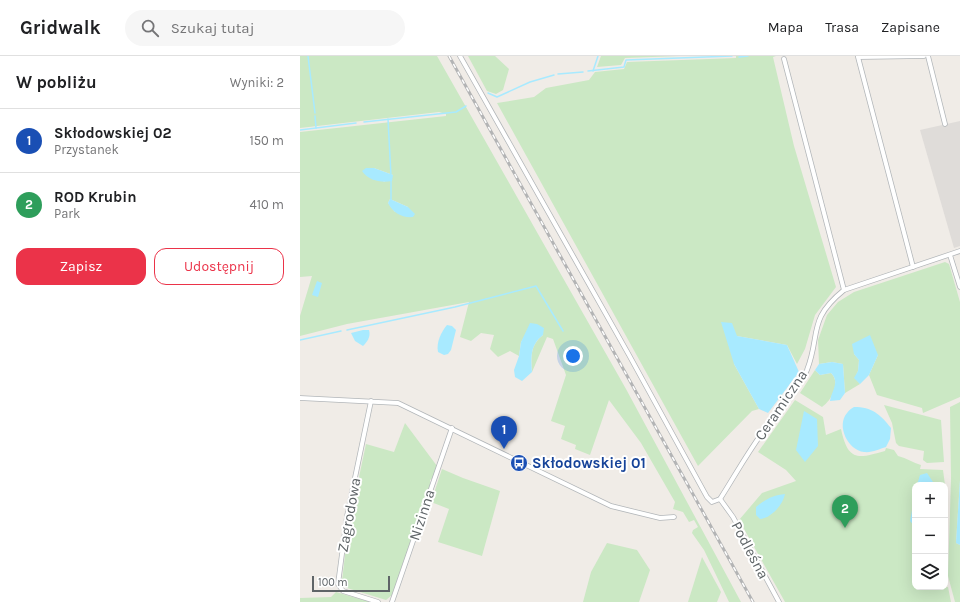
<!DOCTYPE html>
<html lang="pl">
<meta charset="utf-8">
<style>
:root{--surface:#fff;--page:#f6f6f6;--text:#202124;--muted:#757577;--line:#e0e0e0;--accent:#eb3349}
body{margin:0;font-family:Karla,sans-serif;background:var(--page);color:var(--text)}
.controls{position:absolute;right:12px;bottom:12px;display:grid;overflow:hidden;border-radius:8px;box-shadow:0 4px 16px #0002}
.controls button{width:36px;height:36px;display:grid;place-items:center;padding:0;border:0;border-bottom:1px solid var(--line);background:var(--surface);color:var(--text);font:20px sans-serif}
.scale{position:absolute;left:12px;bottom:10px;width:78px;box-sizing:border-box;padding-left:4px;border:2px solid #5e6467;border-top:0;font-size:11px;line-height:14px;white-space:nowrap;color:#5e6467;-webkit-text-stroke:3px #fff;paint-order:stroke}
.you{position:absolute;left:273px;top:300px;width:14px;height:14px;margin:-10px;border:3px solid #fff;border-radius:50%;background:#1a73e8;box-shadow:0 0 0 6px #1a73e833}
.badge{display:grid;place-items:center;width:26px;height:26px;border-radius:50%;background:var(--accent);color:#fff;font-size:13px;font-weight:700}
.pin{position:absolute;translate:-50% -33px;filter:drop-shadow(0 1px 2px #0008)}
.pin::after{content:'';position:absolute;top:21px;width:14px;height:12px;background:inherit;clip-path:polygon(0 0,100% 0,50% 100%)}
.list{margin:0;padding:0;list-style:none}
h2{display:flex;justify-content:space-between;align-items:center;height:52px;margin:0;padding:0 16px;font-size:17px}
h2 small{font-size:13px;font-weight:400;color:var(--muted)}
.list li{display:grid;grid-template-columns:26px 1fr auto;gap:12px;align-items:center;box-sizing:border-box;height:64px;padding:0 16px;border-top:1px solid var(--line)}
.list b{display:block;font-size:15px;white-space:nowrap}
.list p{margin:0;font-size:13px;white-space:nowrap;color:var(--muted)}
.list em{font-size:13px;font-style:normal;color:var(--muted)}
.actions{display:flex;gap:8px;padding:12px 16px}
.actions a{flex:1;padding:9px 0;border:1px solid var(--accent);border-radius:12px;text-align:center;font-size:14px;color:var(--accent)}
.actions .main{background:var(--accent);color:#fff}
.icon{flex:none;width:22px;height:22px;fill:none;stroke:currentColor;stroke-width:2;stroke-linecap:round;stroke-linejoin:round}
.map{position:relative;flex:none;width:660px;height:546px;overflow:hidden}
header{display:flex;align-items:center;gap:24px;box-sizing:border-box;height:56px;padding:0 20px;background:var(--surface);border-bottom:1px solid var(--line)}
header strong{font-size:19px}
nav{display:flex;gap:22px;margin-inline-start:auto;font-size:14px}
.search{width:280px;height:36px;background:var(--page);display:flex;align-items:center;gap:10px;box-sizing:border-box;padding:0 14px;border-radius:22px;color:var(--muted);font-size:15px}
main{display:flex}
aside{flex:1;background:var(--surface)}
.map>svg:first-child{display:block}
.industrial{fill:#dfdcd9}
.green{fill:#cbe8c4;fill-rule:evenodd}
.water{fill:#a8eaff}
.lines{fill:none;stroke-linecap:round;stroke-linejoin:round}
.stream{stroke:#a8eaff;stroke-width:1.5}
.minor-casing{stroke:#b2b6b9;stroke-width:5.5}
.minor{stroke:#fff;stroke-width:4}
.rail-casing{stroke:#b3b4b5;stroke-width:3}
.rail{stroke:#fff;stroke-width:1.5;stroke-dasharray:4.5;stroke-linecap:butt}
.labels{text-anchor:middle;stroke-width:4;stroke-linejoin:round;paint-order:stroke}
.street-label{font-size:15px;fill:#5e6467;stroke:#fff}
.transit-label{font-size:15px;font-weight:bold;fill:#164399;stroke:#fff;text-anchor:start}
</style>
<header>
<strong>Gridwalk</strong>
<div class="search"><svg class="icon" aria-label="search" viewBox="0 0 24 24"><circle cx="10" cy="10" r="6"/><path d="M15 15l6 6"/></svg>Szukaj tutaj</div>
<nav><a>Mapa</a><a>Trasa</a><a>Zapisane</a></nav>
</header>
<main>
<aside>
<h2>W pobliżu<small>Wyniki: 2</small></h2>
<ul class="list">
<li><span class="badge" style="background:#1a4fb4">1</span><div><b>Skłodowskiej 02</b><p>Przystanek</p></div><em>150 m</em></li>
<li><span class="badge" style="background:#2e9e5b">2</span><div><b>ROD Krubin</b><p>Park</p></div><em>410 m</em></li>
</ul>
<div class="actions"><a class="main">Zapisz</a><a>Udostępnij</a></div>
</aside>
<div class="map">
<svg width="660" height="546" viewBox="0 0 660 546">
<rect width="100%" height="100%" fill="#f0ece7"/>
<!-- industrial -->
<path class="industrial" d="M660,65v125l-6,2 -34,-118z"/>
<!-- green -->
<g class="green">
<path d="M0,0h137l189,333 115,213h-12l-25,-52 -12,-17 1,-3 5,-3 -4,-7 -5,2 -6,-10 -10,-3 2,-7 -34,-59 -32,-43 -19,55 -15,-6 1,-4 -15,-6 4,-13 -14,-5 15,-46 -13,-36 -6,-2 -15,35c-1,-15 -2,-27 11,-37l-17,-1 -5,8 -2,14 -9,-5 -12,6 -8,-8 4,-14 -13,-2 -10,8 -11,-4 9,-35 -122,22 -47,12v-20l12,-40 -12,1v-145l146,-16v-2l-7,-2 -139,16zM74,112l19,7 -9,7zM90,143l18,8 -13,5 -7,-9z"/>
<path d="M168,0h27l14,13 -6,21 -7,4 -9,-3z"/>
<path d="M301,0h79l-55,2 -4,7 -24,2z"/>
<path d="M436,0h40l-3,1 21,89 42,141 -21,28 -10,34 -8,15 -10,-19 -50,-9 -3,28 25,45 -7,2 -54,55 -201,-363 37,-6 12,-9 43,-8 6,-8 29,-3 3,-7 109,-4z"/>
<path d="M645,206l4,2 11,38v95l-37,16 -1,-5 -45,-13 -8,-20 9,-20 -24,-1 5,6 -1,11 -3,7 5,6 -15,9 -2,-29 -11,-2 -13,2 -1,-24 9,-25 11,-13 16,-10z"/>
<path d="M515,314l5,5 11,-2c10,10 1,27 -9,34l-22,-14z"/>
<path d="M495,344l28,17 3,18 15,-6c7,32 16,30 44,22l1,-3 8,2 4,6c9,2 15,7 23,9l-1,4 23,1 2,15v23v-23h-30v102h20l1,2 12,-2 3,15h-166l-46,-82 23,-27 34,-12 -10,-11 -28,-18z"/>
<path d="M660,346v78l-4,63 4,2v57h-5l-7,-26 3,-97 -1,-72z"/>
<path d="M584,349l57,15 3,42 -17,1 -4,-3 1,-9 -25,-5 -3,-3 -4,-20z"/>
<path d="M105,367l32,43 -4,12 -3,2v5l-38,110 -6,5 -39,-12 -5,-7 6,-52 18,-85 28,8z"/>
<path d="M142,413l21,9 37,13 -18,65 -44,-14 11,-33 -18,-7z"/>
<path d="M307,487l30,7 13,20 -11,32h-56l8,-30z"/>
<path d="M402,501l19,35 -4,10h-29z"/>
<path d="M36,536l34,10h-70v-4l31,-1z"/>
</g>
<!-- water -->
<g class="water">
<path d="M66,112h8l19,7 -1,6c-11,2 -23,0 -30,-10z"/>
<path d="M90,143l18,8 7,7 -2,3c-11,1 -20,-4 -25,-14z"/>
<path d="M17,225l5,2 -4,14 -6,-2z"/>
<path d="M421,266l11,1 5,13 50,9 12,27 -31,41 -9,-4 -25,-45z"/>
<path d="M230,267l7,1 7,4 -1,7c-13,10 -12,22 -11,37l-10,9 -7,-4 -1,-7 5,-14 2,-14z"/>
<path d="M147,269l5,1 4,4 -5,20 -3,4 -4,1 -6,-3c-2,-9 3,-20 9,-27z"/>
<path d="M63,274h6c2,7 -2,12 -6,16l-8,-5 -4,-8z"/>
<path d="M570,279l8,20 -9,20 -9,9 -6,-6 4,-7 1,-11 -5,-6 -2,-10z"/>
<path d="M532,306l11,2 2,29 -5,7 -10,1c2,-11 10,-19 1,-28l-11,2 -5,-5 4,-6z"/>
<path d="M554,351c18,0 26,7 37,21l-1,11 -4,8c-7,2 -14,6 -22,5 -16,-2 -28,-26 -17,-39 2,-3 5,-5 7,-6z"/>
<path d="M504,355l13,8 1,27 -13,16 -9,-12z"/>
<path d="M627,417l8,12h-18l3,-10z"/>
<path d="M660,424v65l-4,-2z"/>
<path d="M485,438c-2,11 -14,24 -25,25l-4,-4v-8c10,-8 17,-12 29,-13z"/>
<path d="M615,438v33l-5,-6z"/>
</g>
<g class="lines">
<!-- stream -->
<g class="stream">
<path d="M8,0l7,57"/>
<path d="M439,1l9,-1"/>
<path d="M288,15l36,-4 2,-7 106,-4"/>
<path d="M293,15l5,-15"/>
<path d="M258,18l25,-2"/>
<path d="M188,37l9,4 33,-15 24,-7"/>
<path d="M15,60l1,12"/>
<path d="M88,63l3,57"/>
<path d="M64,66l92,-10 10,-6"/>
<path d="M0,74l56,-7"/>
<path d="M91,123v23"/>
<path d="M47,274l108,-23 81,-21 27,45"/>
<path d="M0,284l41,-9"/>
</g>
<!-- minor casing -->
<g class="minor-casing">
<g id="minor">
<path d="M160,0l169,299 78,142 5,5 8,-3c16,-25 30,-51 48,-74 12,-16 31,-37 39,-55 14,-36 0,-50 37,-80l116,-39"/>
<path d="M628,0l17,68"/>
<path d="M484,3l60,231"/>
<path d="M650,199l10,32"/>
<path d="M613,211l-55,-210 66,-1"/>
<path d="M0,342l98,5 213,103 49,12 14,-1"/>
<path d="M71,345l-24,115 -9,68 5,7 35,11"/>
<path d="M420,443l13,18 46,85"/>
<path d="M92,546l60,-174"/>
</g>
</g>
<!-- minor -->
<use href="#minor" class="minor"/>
<!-- rail casing -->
<g class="rail-casing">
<path id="rail" d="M149,0l304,546"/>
</g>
<!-- rail -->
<use href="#rail" class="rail"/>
</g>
<!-- icons -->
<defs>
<g id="bus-disc" transform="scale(0.9)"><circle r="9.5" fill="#1a4fb4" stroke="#fff"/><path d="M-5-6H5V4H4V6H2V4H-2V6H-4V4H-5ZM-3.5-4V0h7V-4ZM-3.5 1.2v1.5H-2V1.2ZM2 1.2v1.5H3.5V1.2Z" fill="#fff"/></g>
</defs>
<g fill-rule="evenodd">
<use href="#bus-disc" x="219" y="407"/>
</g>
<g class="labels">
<!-- street labels -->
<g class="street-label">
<text transform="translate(481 349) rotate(-56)" y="5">Ceramiczna</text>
<text transform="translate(49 459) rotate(-80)" y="5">Zagrodowa</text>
<text transform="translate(122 459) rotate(-72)" y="5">Nizinna</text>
<text transform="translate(450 494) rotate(62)" y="5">Podleśna</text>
</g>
<!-- transit labels -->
<g class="transit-label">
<text x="232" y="412">Skłodowskiej 01</text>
</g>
</g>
</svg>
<div class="controls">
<button>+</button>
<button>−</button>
<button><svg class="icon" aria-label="layers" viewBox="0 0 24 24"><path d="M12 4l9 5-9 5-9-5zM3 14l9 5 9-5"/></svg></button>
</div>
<div class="scale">100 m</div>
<div class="you"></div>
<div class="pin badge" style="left:204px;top:393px;background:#1a4fb4">1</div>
<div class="pin badge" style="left:545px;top:472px;background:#2e9e5b">2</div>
</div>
</main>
